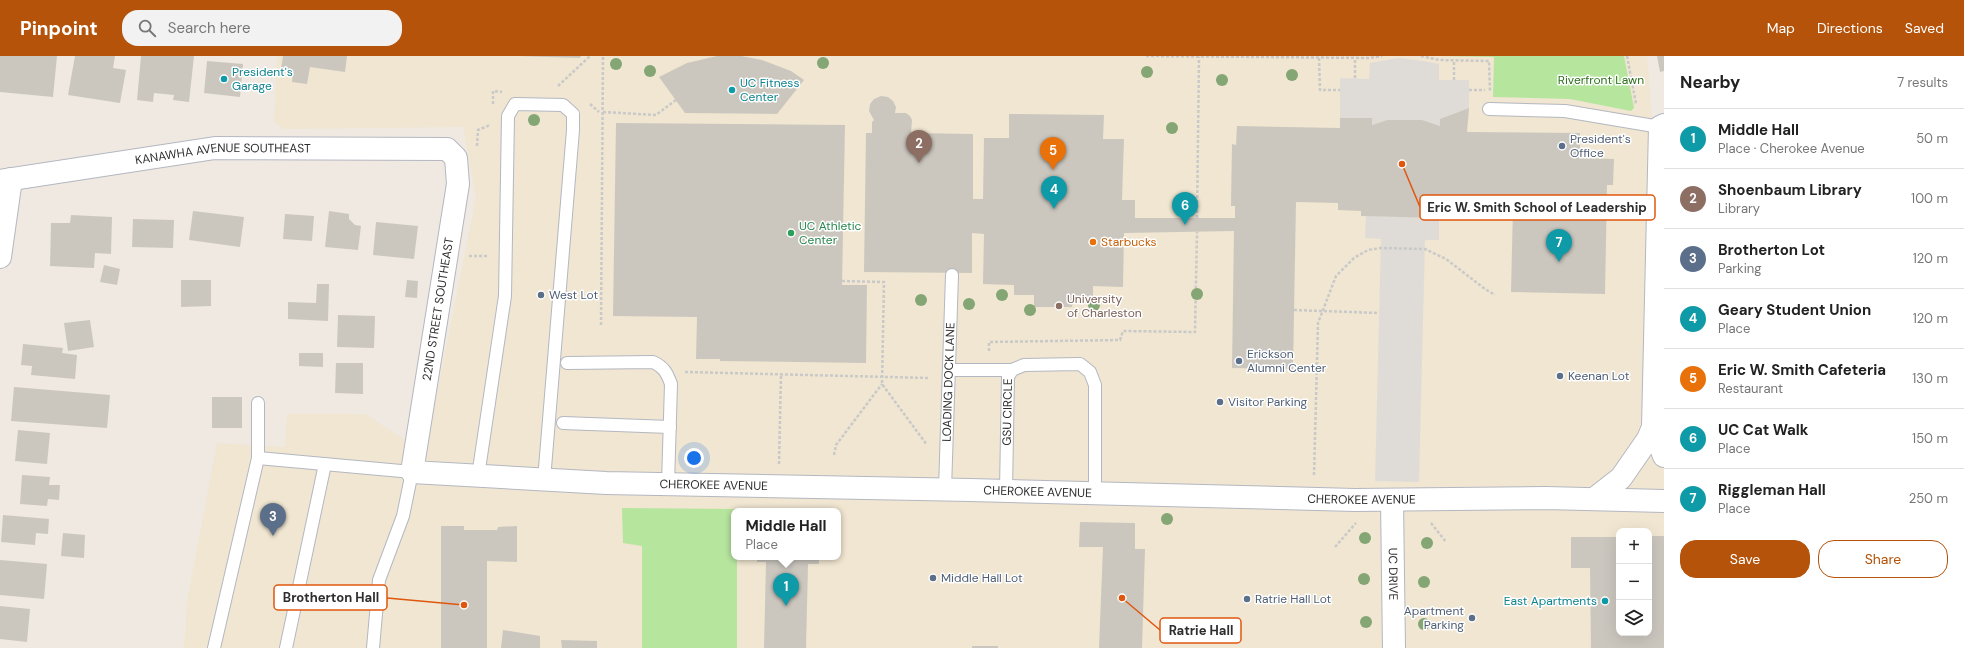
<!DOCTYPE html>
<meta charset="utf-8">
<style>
:root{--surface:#fff;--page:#f2f2f2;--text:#222;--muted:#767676;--line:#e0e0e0;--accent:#b45309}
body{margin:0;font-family:"DM Sans",sans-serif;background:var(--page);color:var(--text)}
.controls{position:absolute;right:12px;bottom:12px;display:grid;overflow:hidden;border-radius:8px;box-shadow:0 4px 16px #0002}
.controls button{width:36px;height:36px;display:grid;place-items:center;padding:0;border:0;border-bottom:1px solid var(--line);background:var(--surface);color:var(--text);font:20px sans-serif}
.you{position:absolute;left:694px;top:402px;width:14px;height:14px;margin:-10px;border:3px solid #fff;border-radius:50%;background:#1a73e8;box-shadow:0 0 0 6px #1a73e833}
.badge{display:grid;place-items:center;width:26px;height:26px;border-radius:50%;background:var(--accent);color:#fff;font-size:13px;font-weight:700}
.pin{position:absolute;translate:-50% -33px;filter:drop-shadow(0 1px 2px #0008)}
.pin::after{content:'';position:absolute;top:21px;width:14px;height:12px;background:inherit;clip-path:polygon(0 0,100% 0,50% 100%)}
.popup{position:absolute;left:731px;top:452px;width:110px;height:52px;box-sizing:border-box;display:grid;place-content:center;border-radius:8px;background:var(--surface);filter:drop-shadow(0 1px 3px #0005);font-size:13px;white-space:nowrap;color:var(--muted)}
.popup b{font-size:15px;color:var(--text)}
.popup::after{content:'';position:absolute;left:50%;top:100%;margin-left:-8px;border:8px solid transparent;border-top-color:var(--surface)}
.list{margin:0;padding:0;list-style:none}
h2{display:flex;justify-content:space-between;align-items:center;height:52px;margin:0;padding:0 16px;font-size:17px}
h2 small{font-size:13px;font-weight:400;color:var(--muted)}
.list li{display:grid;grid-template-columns:26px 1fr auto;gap:12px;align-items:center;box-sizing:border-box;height:60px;padding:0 16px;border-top:1px solid var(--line)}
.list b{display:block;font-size:15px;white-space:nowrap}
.list p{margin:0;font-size:13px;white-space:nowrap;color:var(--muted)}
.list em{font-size:13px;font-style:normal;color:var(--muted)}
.actions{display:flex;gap:8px;padding:12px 16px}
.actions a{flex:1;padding:9px 0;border:1px solid var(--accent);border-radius:16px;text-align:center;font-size:14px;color:var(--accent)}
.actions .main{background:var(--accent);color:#fff}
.icon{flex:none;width:22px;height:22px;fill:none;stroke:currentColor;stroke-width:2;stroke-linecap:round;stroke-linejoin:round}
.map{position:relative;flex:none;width:1664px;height:592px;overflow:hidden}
header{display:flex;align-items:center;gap:24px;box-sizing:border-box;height:56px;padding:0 20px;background:var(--accent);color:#fff}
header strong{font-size:19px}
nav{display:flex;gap:22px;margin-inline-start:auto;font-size:14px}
.search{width:280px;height:36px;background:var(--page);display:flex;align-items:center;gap:10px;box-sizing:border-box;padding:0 14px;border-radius:16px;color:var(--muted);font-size:15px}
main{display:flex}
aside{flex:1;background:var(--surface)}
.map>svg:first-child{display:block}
.education{fill:#f0e6d1;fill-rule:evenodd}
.green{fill:#b6e59e}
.plaza{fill:#dfdcd8}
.building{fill:#cbc7bf}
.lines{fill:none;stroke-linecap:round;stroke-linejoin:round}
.lane-casing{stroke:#b4b7c1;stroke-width:14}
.street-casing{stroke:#b4b7c1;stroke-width:24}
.path{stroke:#c9c9c9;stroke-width:2.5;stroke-dasharray:3 2;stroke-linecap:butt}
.lane{stroke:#fff;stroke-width:12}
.street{stroke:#fff;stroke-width:22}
.tree{fill:#84a574}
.culture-dot{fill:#0f9aa8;stroke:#fff;stroke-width:1.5}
.service-dot{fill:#5c6f8a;stroke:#fff;stroke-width:1.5}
.leisure-dot{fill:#2e9e5b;stroke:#fff;stroke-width:1.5}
.food-dot{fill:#e8710a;stroke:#fff;stroke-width:1.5}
.education-dot{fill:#8d6e63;stroke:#fff;stroke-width:1.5}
.labels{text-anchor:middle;stroke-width:3;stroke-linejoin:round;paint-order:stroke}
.culture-label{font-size:12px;fill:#0d838f;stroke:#fff;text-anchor:start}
.park-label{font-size:12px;fill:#2c6e1b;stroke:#fff}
.service-label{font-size:12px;fill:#4e5e75;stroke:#fff;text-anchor:start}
.street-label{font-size:12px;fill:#2e2e2e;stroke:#fff}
.leisure-label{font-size:12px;fill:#27864d;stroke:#fff;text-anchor:start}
.food-label{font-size:12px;fill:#c56008;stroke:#fff;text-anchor:start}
.education-label{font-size:12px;fill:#785e54;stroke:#fff;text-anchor:start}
.leader{fill:none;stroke:#df570e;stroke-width:1.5}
.callout-dot{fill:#df570e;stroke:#fff;stroke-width:1.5}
.callout{fill:#fff;stroke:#df570e;stroke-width:1.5}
.callout-label{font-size:13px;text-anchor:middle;font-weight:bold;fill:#2e2e2e}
</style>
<header>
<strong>Pinpoint</strong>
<div class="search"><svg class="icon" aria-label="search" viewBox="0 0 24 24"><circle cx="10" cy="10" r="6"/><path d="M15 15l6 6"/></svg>Search here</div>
<nav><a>Map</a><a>Directions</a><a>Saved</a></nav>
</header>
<main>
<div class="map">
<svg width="1664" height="592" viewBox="0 0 1664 592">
<rect width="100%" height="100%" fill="#efe9e1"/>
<!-- education -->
<path class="education" d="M277,0h1370l5,61 12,7v524h-1480l3,-46 30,-159 68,4 2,-33h78l60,39 51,-255 -13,-71 -179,2 -10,-7zM734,455h104v46h-104zM1619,475h30v102h-30z"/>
<!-- green -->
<g class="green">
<path d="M1440,0h184l10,52 -3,3 -61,-12 -77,-2 1,-40z"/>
<path d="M622,452l115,1v2h-3v46h3v91h-95v-102l-19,-3z"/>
</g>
<!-- plaza -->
<g class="plaza">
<path d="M1398,2l26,3 15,3v16h30v28l-29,11v7l-18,-6h-35l-15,5v-7h-32v-40l29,1 1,-16z"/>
<path d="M1366,160l73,2v22h-14l-6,242 -44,-1 6,-242 -16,-1z"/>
</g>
<!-- building -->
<g class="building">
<path d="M0,0h57l-4,41 -53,-5z"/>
<path d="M75,0h40l-2,12 13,2 -6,33 -52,-8z"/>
<path d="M141,0h53l-5,46 -16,-2 1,-5 -20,-2 -1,9 -16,-2z"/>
<path d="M283,0h64l-2,16 -35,-5 -3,17 -15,-2 1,-11 -12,-2z"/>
<path d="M518,0h63l-1,2z"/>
<path d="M717,0h24l21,4 29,11 13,9 -27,34 -92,-1 -26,-36 28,-14z"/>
<path d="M1657,0h7v15l-4,1z"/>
<path d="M207,5l36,3 -3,33 -36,-4z"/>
<path d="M881,40l7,1 5,4 3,6 -1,6h11l4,3 2,4 -1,13 62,1v65h10l1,-61h25v-24l95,1 -1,24h21l-2,61h13v18h100v-12h-4l1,-62 4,1 1,-19 103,2v-10h32v7l15,-5h35l18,6v-7l29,-11 -2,24 113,1v25l34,1 -1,26h-6l-2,109 -94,-2 2,-85 -45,-1v5h-25v7h-4l-78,-2v-5l-23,-1v-7l-42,-1 -3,167 -61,-1 2,-137 -110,2 -1,54 -30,-1v12l-20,-1 -1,10h-38v-12h-20v-10l-31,-1 1,-50 -12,-1v40l-108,-1 2,-139h6v-11l2,-2 -5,-9 1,-7 4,-5z"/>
<path d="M616,67l229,2 -3,160h25l-1,78 -146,-2v-2h-24l1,-42 -84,-1z"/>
<path d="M193,155l51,6 -4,30 -51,-7z"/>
<path d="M329,155l20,3v5l6,6 6,1 -3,24 -33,-3z"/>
<path d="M285,158l29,2 -2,25 -29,-2z"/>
<path d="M71,159l41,2 -1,37 -16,-1 -1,15 -44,-2 1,-43h19z"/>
<path d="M133,163l41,1 -1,28 -41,-1z"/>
<path d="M376,166l42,4 -4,33 -41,-4z"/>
<path d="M104,209l16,4 -3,16 -17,-3z"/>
<path d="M181,224h30v26l-30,1z"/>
<path d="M407,224l11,1 -1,17 -12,-1z"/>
<path d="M317,228h12l-1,37 -40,-2v-17l28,1z"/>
<path d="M338,259l37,1 -1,32 -37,-1z"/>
<path d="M90,264l4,27 -26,4 -4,-28z"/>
<path d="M23,288l40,4 -1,5 15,2 -2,24 -44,-4 1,-9 -11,-1z"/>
<path d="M299,297h24v14l-24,-1z"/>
<path d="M336,307h27v31l-28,-1z"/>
<path d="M14,331l96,8 -3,33 -96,-7z"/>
<rect x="212" y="341" width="30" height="31"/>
<path d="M18,374l32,3 -3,31 -32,-3z"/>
<path d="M22,419l28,2 -1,8h11l-1,15 -11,-1 -1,7 -27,-2z"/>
<path d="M3,459l46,4 -1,15 -12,-1 -1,12 -34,-3z"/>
<path d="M1080,466l55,1v26h10l-3,99h-43l4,-101h-24z"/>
<path d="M441,470h23v4h33l1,-3 19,-1v36l-30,-1v87h-46z"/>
<path d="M63,477l22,2 -1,23 -23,-2z"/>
<path d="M1649,480h15v112h-73l-1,-80h-19v-31h48v96h30z"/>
<path d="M757,501h62v7h-11l-2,84h-42l2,-86h-9z"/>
<path d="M0,504l47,4 -3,35 -44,-4z"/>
<path d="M0,550l30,3 -3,33 -27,-3z"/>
<path d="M503,574l37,6v12h-39z"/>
<path d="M561,584l36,1v7h-35z"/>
<rect x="972" y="590" width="26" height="2"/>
</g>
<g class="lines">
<!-- lane casing -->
<g class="lane-casing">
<g id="lane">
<path d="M1489,53l76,2 95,16"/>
<path d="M567,307l86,-1c11,5 14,11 18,22l-3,100"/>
<path d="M950,314h62"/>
<path d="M563,367l107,4"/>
<path d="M258,402l154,14 -9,44 -24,64 -6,68"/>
<path d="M478,420l27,-180 3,-180 7,-12 48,1 10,9v16l-29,350"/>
<path id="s1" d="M945,433l7,-214"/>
<path id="s2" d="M1006,434l2,-113 4,-7 12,-5 56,-1 10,8 5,13v108"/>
<path d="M214,592l44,-190v-55"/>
<path d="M286,592l39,-184"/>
</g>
</g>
<!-- street casing -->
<g class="street-casing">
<g id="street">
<path id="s3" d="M0,125l215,-33 232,1 9,9 2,26 -46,288 194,11 364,7 385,10 191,-2 118,3"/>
<path d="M0,201l11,-78"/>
<path d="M1653,371l11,29"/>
<path d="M1594,443l27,-21 27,-39 5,-12 7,-300 4,-2"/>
<path id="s4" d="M1392,445l2,147"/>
</g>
</g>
<!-- path -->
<g class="path">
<path d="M1146,0l224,2 12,-2"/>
<path d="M1421,0l18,4 50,1 1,31"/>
<path d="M1627,0l9,48"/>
<path d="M1319,2l1,32h20"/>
<path d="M1355,22v-20"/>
<path d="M1454,24v-20"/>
<path d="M558,30l32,-30"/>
<path d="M1469,34h16"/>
<path d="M493,48v-13l9,1"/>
<path d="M590,48l9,8"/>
<path d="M603,56l53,3 20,-15"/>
<path d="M477,90l1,-16 12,-5"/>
<path d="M1197,162l2,-161"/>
<path d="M469,200h19"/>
<path d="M842,225l42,1 -2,102 45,61"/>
<path d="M1294,254l85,3"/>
<path d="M601,269l2,-269"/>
<path d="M989,295v-9l131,-2 3,-9 72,1 2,-100"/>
<path d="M685,316l245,6"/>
<path d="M834,399l2,-10 46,-61"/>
<path d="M779,408l2,-89"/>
<path d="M1314,419l4,-152 18,-47 18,-18 14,-8 13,-2 44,1 21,10 39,30 10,6"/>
<path d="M1431,467l15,19"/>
<path d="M1335,491l21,-24"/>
</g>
<!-- lane -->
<use href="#lane" class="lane"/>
<!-- street -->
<use href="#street" class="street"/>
</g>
<!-- trees -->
<g class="tree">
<circle cx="823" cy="7" r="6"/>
<circle cx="616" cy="8" r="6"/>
<circle cx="650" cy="15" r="6"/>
<circle cx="1147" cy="16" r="6"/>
<circle cx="1292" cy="19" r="6"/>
<circle cx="1222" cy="24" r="6"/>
<circle cx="534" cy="64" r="6"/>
<circle cx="1172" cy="72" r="6"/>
<circle cx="1197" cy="238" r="6"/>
<circle cx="1002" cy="239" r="6"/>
<circle cx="921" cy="244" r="6"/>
<circle cx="969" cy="248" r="6"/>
<circle cx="1094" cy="249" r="6"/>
<circle cx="1030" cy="254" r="6"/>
<circle cx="1167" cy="463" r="6"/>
<circle cx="1365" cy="482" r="6"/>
<circle cx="1427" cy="487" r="6"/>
<circle cx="1364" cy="523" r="6"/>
<circle cx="1424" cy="526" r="6"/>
<circle cx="1366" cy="566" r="6"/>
<circle cx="1424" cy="568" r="6"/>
</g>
<!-- markers -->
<g class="culture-dot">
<circle cx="224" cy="23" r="4"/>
<circle cx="732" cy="34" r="4"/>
<circle cx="1605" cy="545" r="4"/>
</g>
<g class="service-dot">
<circle cx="1562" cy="90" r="4"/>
<circle cx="541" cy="239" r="4"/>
<circle cx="1239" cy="305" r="4"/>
<circle cx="1560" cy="320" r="4"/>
<circle cx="1220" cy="346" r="4"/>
<circle cx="933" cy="522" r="4"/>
<circle cx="1247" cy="543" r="4"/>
<circle cx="1472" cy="562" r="4"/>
</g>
<circle class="leisure-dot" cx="791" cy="177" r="4"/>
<circle class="food-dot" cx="1093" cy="186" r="4"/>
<circle class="education-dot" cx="1059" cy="250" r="4"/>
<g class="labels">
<!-- culture labels -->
<g class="culture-label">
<text x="232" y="20">President's<tspan x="232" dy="14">Garage</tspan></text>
<text x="740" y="31">UC Fitness<tspan x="740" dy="14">Center</tspan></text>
<text x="1597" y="549" text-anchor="end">East Apartments</text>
</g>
<!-- park labels -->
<g class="park-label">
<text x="1601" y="28">Riverfront Lawn</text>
</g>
<!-- service labels -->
<g class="service-label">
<text x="1570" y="87">President's<tspan x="1570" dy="14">Office</tspan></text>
<text x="549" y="243">West Lot</text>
<text x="1247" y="302">Erickson<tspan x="1247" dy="14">Alumni Center</tspan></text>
<text x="1568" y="324">Keenan Lot</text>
<text x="1228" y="350">Visitor Parking</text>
<text x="941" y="526">Middle Hall Lot</text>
<text x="1255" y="547">Ratrie Hall Lot</text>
<text x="1464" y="559" text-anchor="end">Apartment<tspan x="1464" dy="14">Parking</tspan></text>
</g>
<!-- street labels -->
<g class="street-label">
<text dy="4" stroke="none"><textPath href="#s3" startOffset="225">KANAWHA AVENUE SOUTHEAST</textPath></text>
<text transform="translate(438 253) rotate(-81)" y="4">22ND STREET SOUTHEAST</text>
<text dy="4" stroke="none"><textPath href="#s1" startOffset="107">LOADING DOCK LANE</textPath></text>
<text dy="4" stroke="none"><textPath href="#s2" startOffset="78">GSU CIRCLE</textPath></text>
<text dy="4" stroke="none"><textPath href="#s3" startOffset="1082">CHEROKEE AVENUE</textPath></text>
<text dy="4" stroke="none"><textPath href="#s3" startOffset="1406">CHEROKEE AVENUE</textPath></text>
<text dy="4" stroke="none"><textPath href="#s3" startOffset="1730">CHEROKEE AVENUE</textPath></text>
<text dy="4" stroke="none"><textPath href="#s4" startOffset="73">UC DRIVE</textPath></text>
</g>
<!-- leisure labels -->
<g class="leisure-label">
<text x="799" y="174">UC Athletic<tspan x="799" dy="14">Center</tspan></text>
</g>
<!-- food labels -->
<g class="food-label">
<text x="1101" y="190">Starbucks</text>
</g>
<!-- education labels -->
<g class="education-label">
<text x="1067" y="247">University<tspan x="1067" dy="14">of Charleston</tspan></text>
</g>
</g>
<!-- callouts -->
<path class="leader" d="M1402 108L1420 151M464 549L387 542M1122 542L1160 574"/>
<g class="callout-dot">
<circle cx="1402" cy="108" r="4"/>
<circle cx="464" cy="549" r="4"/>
<circle cx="1122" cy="542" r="4"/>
</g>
<g class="callout">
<rect x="1420" y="139" width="235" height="25" rx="4"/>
<rect x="274" y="529" width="113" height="25" rx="4"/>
<rect x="1160" y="562" width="81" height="25" rx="4"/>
</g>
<g class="callout-label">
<text x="1537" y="156">Eric W. Smith School of Leadership</text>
<text x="331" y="546">Brotherton Hall</text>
<text x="1201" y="579">Ratrie Hall</text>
</g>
</svg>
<div class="controls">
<button>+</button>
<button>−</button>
<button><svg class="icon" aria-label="layers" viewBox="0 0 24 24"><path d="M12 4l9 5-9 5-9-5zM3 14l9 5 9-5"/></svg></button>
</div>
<div class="you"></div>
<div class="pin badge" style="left:786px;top:550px;background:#0f9aa8">1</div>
<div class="popup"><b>Middle Hall</b>Place</div>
<div class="pin badge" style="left:919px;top:107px;background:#8d6e63">2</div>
<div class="pin badge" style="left:273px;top:480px;background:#5c6f8a">3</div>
<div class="pin badge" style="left:1054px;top:153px;background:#0f9aa8">4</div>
<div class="pin badge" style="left:1053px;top:114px;background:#e8710a">5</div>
<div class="pin badge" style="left:1185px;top:169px;background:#0f9aa8">6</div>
<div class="pin badge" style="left:1559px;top:206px;background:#0f9aa8">7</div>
</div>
<aside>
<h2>Nearby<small>7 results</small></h2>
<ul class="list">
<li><span class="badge" style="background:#0f9aa8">1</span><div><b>Middle Hall</b><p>Place · Cherokee Avenue</p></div><em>50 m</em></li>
<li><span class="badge" style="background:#8d6e63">2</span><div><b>Shoenbaum Library</b><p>Library</p></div><em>100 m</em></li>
<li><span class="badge" style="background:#5c6f8a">3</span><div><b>Brotherton Lot</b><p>Parking</p></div><em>120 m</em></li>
<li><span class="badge" style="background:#0f9aa8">4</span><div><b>Geary Student Union</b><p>Place</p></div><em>120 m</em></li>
<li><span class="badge" style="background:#e8710a">5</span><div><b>Eric W. Smith Cafeteria</b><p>Restaurant</p></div><em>130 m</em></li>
<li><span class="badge" style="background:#0f9aa8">6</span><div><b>UC Cat Walk</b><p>Place</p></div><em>150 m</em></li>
<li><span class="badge" style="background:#0f9aa8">7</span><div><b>Riggleman Hall</b><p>Place</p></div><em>250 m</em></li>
</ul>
<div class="actions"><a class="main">Save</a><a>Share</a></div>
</aside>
</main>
